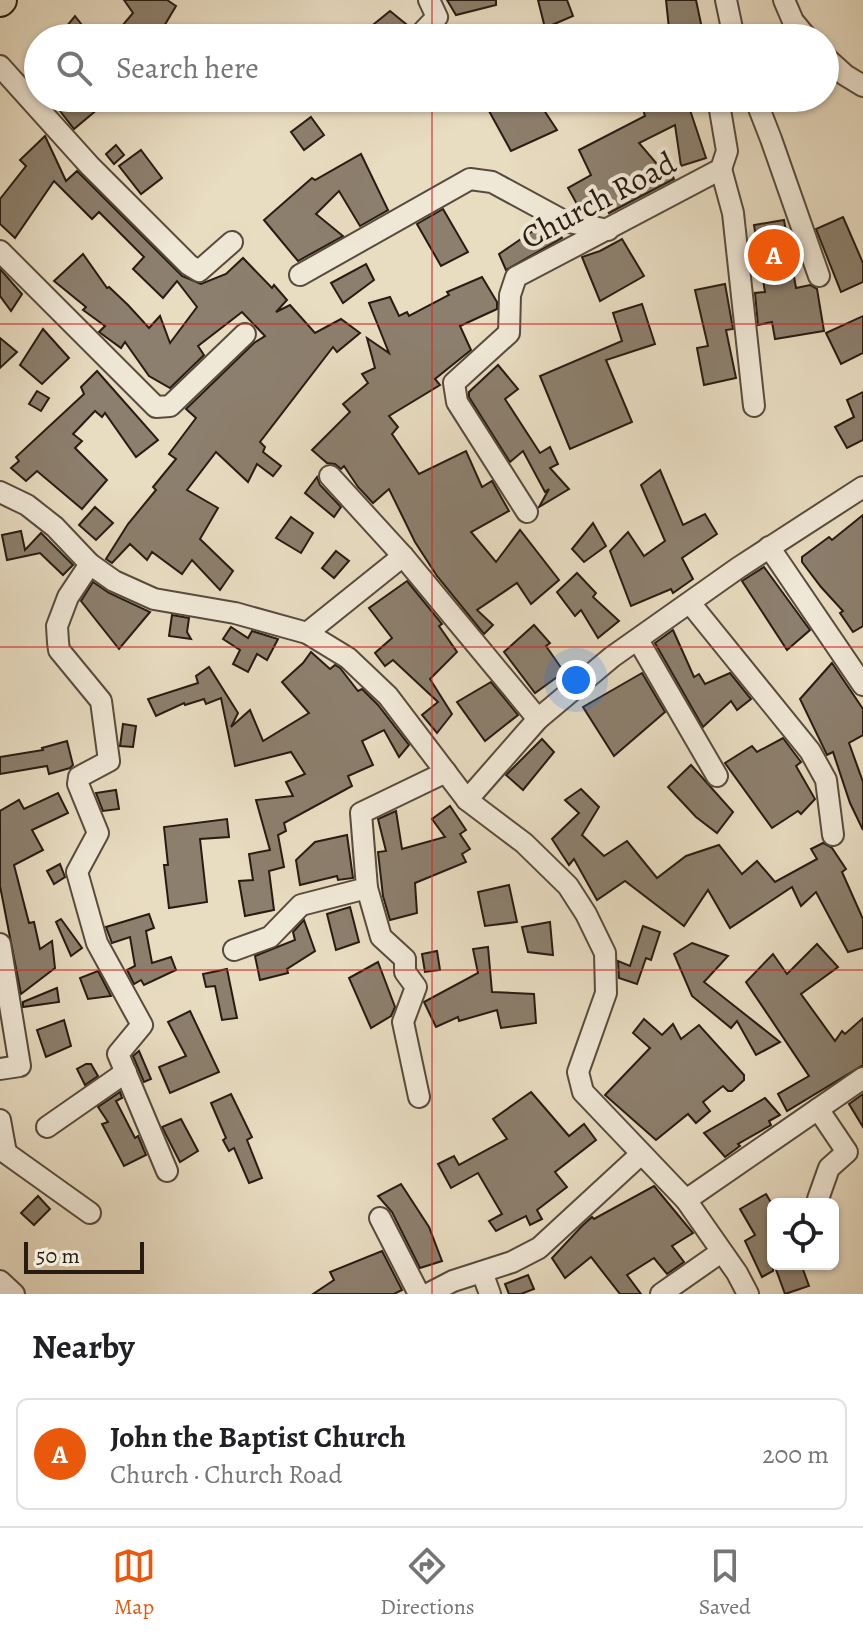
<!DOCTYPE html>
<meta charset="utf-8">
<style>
:root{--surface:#fff;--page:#f2f2f2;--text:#202124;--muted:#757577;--line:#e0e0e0;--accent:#ea580c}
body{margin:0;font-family:Alegreya,serif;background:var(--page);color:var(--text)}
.controls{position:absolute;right:24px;bottom:24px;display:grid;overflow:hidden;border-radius:12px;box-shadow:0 2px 6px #0004}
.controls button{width:72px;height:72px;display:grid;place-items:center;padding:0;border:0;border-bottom:2px solid var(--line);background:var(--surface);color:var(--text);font:40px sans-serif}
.scale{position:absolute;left:24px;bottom:20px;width:120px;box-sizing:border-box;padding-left:8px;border:4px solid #281b11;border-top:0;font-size:22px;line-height:28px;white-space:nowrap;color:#281b11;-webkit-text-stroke:6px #f0e8d7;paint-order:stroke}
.you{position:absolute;left:576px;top:680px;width:28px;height:28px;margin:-20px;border:6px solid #fff;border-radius:50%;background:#1a73e8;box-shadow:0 0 0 12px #1a73e833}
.badge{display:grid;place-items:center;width:52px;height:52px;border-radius:50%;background:var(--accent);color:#fff;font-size:26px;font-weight:700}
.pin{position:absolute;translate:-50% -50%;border:4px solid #fff;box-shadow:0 2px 8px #0006}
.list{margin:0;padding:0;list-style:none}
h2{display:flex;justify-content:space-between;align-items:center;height:104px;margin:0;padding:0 32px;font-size:34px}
h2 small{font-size:26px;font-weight:400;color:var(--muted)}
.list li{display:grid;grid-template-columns:52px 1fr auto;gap:24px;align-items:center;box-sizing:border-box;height:112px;margin:0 16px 16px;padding:0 16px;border:2px solid var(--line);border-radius:12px}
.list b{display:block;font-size:30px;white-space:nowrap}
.list p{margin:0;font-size:26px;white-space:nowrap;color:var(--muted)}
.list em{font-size:26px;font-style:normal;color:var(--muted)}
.icon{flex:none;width:44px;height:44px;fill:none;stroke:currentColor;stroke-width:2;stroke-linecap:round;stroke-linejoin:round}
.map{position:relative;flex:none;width:863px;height:1294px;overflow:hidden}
.search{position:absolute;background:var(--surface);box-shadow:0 2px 6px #0004;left:24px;right:24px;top:24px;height:88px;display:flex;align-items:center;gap:20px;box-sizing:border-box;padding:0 28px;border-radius:44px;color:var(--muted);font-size:30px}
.sheet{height:232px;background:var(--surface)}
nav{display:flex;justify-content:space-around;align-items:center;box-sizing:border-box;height:112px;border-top:2px solid var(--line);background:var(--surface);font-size:22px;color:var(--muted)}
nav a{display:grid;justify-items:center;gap:4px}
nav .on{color:var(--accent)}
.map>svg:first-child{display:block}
.building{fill:#8c7f6d;stroke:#281b11;stroke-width:2}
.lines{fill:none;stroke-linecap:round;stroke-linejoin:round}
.minor-casing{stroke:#584b3d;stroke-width:24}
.highway-casing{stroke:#281b11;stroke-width:34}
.minor{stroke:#f0e8d7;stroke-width:20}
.highway{stroke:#e8dcc1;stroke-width:30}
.grid{fill:none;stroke:#d62828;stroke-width:2;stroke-opacity:0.55}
.labels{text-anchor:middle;stroke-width:8;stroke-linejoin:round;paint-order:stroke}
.street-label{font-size:32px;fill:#281b11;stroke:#f0e8d7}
</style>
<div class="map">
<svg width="863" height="1294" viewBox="0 0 863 1294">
<rect width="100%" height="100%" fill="#e8dcc1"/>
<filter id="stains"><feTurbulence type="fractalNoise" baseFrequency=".0025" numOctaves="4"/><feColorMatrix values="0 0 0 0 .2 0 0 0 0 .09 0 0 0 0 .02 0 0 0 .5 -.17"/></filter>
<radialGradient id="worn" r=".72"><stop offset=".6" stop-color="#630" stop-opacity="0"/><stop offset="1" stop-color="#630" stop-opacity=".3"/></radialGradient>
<!-- building -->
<g class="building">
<path d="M124,0h43l9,6 -19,32h-45l21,-25z"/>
<path d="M447,0h49v5l-40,10z"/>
<path d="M538,0h29l6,16 -28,12z"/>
<path d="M666,0h30l8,38h-34z"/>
<path d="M390,11l16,13 -16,14h-29l10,-8 -2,-2z"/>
<path d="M75,16l17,22h-35z"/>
<path d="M50,98h61l-37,31z"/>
<path d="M491,98h45l21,32 -46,21 -27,-49z"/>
<path d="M640,98h46l20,60 -25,8 -6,-41 -36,18 23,27 6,-4 6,13 -65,34 -8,-20 -23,13 -10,-18 23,-13 -12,-25 66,-34z"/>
<path d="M311,117l13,18 -20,15 -13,-18z"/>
<path d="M45,136l21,45 11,-10 105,105 19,8 25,-10 17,-16 29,30 2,-3 13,15 -11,12 14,-7 25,28 26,-14 19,14 -23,19 -4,-5 -73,95 5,5 -2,5 18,14 -8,10 -16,-12 -9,18 -32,-30 -29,38 31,18 -18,31 33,32 -13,19 -28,-30 -10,14 -30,-22 -5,8 -17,-16 -18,19 -6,-4 22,-35 28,-34 -3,-3 23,-28 -7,-5 27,-36 -10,-9 68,-66 11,-7 -23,-24 -44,34 6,9 -34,33 -21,-12 -24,-34 -4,6 -22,-16 6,-6 -22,-16 3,-3 -32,-26 29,-27 24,34 2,-1 19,18 21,23 11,-12 10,27 27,-36 -20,-26 -14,17 -30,-29 11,-12 -45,-45 -7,7 -38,-38 -39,57 -15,-14v-25l26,-33 -6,-6z"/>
<path d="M116,145l8,10 -10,9 -8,-10z"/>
<path d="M141,150l21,28 -21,16 -22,-28z"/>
<path d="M361,154l27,56 -28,16 -21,-35 -23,23 27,22 -45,25 -34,-41 48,-42 3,2z"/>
<path d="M443,209l25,43 -27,14 -24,-42z"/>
<path d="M843,217l20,46v19l-22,10 -25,-63z"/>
<path d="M784,220l12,68 14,-3 7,4 7,42 -49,8 -3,-17 -14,3 -3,-32 10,-1 -11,-67z"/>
<path d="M543,224l15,8 4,6 -56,32 -7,-16z"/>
<path d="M622,239l22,37 -44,25 -18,-44 18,-6z"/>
<path d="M366,264l8,16 -31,23 -12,-20z"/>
<path d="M0,269l22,25 -11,17 -11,-15z"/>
<path d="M482,277l15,25v7l-37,17 11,24 -36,29 5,6 -51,31 9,11 -6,7 27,40 47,-23 16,36 10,-6 17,30 -38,21 25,30 24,-32 39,50 -28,24 -14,-21 -40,27 16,15 -9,9 -47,-58 -22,-34 -26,-53 -16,14 -15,-16 -14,-21 -3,3 -6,-5 -8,-1 -15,-13 38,-38 -7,-8 25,-21 -6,-9 13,-6 -8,-30 22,15 -20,-50 21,-6 9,19 8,-4 2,4 40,-21 -2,-3z"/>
<path d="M725,284l8,45 -7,1 10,48 -32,7 -7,-37 11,-2 -13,-56z"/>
<path d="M642,304l13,40 -49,16 26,62 -62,27 -30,-73 82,-35 -9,-28z"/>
<path d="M863,316v37l-22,11 -15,-31z"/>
<path d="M43,329l26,29 -27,26 -22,-19z"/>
<path d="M0,338l17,14 -17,16z"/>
<path d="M498,365l20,24 -13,10 35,54 10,-6 8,17 -8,4 19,21 -30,18 10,-18 -4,3 -22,-41 -13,11 -41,-65v-5z"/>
<path d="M97,371l61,69 -22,17 -31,-44 -3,4 -7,-6 -22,23 9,7 -7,7 32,32 -25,29 -45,-38 -11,10 -15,-13 8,-7 -3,-4 68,-63 -3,-7z"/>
<path d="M37,391l12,7 -8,13 -12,-7z"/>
<path d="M863,392v48l-16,8 -12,-21 19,-10 -7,-17z"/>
<path d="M660,470l23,55 22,-11 12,20 -35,24 11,21 -20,14 -2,-4 -40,17 -21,-55 18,-19 16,24 21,-15 -24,-56z"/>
<path d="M317,477l3,8 21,22 -7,10 -29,-24z"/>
<path d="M95,507l18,16 -17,17 -17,-15z"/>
<path d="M863,515v111l-10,6 -13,-19 3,-2 -22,-24 -19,-25v-5l27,-20 3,3z"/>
<path d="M291,517l22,16 -12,20 -25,-15z"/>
<path d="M593,523l13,23 -22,16 -12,-13z"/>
<path d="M21,531l4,19 16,-17 32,32 -10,10 -23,-22 -33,7 -5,-25z"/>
<path d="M336,551l13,10 -15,17 -12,-10z"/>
<path d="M764,567l46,63 -23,20 -45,-69z"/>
<path d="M577,573l19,20 -3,4 26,24 -21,17 -17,-28 -6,6 -18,-24z"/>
<path d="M407,581l35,43 -3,2 18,26 -27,27 22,35 -15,19 -15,-18 16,-13 -45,-42 -8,6 -10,-13 17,-15 -23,-30z"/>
<path d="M93,582l16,11 41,19 -31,37 -38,-48z"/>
<path d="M172,615l17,3 -2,14 4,7 -22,-3z"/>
<path d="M534,625l16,18 -4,3 18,26 -29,21 -31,-41z"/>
<path d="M231,627l17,11 4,-7 26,8 -11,21 -10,-6 -9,18 -15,-8 7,-14 -17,-11z"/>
<path d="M673,630l21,47 5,-3 6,10 25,-11 21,26 -14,11 -6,-9 -28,26 -48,-84z"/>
<path d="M311,652l19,17 5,-4 5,3 18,23 4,-2 16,16 31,40 -10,12 -15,-27 -22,11 11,24 -25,11 4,10 -68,37 2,8 -8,4 6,32 -15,4 5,39 -29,6 -6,-35 14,-1 -4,-26 21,-4 -14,-50 37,-4 -7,-14 19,-8 -14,-22 -56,14 -14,-68 -15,6 -2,-5 -19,6 -1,-2 -28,13 -8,-17 50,-16 -2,-7 13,-9 29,46 -7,14 19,-17 13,31 46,-28 -27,-31 21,-19z"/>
<path d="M832,663l31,46v26l-14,8 14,39v48l-13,-27 -17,-51 -6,3 -27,-56z"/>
<path d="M642,673l23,39 -51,44 -31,-49z"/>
<path d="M491,682l27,33 -33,26 -28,-39z"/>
<path d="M123,724l13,2 -3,21 -13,-1z"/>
<path d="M783,738l18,24 -5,4 19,33 -14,15 -3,-3 -26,17 -47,-65 27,-17 5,6z"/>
<path d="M542,739l12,13 -31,38 -17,-15z"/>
<path d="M67,741l6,24 -3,3 -21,6 -2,-8 -47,8v-17l43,-7 -1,-2z"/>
<path d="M691,765l42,47 -16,21 -21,-16 -28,-30z"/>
<path d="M581,789l18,18 -17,28 22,21 23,-15 30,37 29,-22 33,-11 23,29 15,-13 18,21 42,-23 -6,-10 12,-6 9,5 14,21 -4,3 21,47v29l-15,4 -32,-60 -15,14 -9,-19 -62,41 -22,-38 -24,36 -59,-45 -28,19 -23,-41 -5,6 -17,-26 27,-26 -14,-13z"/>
<path d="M116,790l3,19 -16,2 -7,-18z"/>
<path d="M58,793l10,20 -36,17 11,20 -29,15 15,58 5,-1 6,27 12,-8 3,27 -34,26 -21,-108v-75l19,-11 5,9z"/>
<path d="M450,806l16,24 -6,4 10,15 -8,5 4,8 -51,21 2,30 -27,7 -7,-24 -5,-44 8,-1 -8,-32 18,-8 6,38 43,-12 -13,-18z"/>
<path d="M227,819l2,18 -29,2 7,63 -38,6 -5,-43h4l-4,-38z"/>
<path d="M347,835l6,43 -15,2 -1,-4 -37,9 -4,-25 19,-18z"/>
<path d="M60,864l5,13 -11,7 -7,-13z"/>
<path d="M509,885l8,37 -32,4 -7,-34z"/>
<path d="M350,907l9,35 -23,8 -9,-36z"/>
<path d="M149,914l5,14 -8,3 6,32 19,-6 5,13 -32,15 -3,-5 -7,4 -7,-14 8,-4 -5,-29 -18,6 -6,-16z"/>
<path d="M61,919l21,29 -11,8 -15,-34z"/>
<path d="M304,920l11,31 -28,18 1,4 -28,7 -5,-24 40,-16 -2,-8z"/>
<path d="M550,922l3,33 -25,-3 -6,-25z"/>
<path d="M643,926l17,6 -9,28 -5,-2 -9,26 -18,-6 -1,-17 12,5z"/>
<path d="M692,943l36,13 -24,26 76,60 -24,13 -19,-34 -6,7 -39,-32 -18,-42z"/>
<path d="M817,944l21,23 -37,27 34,47 7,-10 3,3 18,-16v47l-76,46 -9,-17 31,-18 -63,-94 27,-28 14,20z"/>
<path d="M488,947l4,45 42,2 2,29 -35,5 -4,-18 -38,11 -1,-4 -22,10 -12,-25 54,-29 -5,-24z"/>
<path d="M437,951l3,19 -15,2 -3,-18z"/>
<path d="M378,962l17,45 -4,9 -20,12 -22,-50z"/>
<path d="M227,969l10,49 -15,2 -7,-34 -9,1 -3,-13z"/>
<path d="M98,971l13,25 -23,3 -8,-21z"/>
<path d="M57,988l2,14 -36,5v-5z"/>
<path d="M190,1011l29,61 -49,21 -11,-26 27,-11 -18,-34z"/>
<path d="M644,1019l18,16 11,-11 8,15 18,-14 45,50v5l-12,11h-4l-5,-5 -20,16 7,9 -14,12 -8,-9 -32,26 -51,-45 45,-47 -17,-15z"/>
<path d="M64,1020l7,26 -25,11 -9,-27z"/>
<path d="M139,1051l12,28 -7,3 -11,-26z"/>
<path d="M86,1064h5l7,12 -13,9 -8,-16z"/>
<path d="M120,1092l2,6 -6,3 19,37 3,-2 8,19 -22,11 -22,-42 6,-2 -10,-15z"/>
<path d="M531,1092l38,44 15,-12 12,16 -41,32 12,15 -30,23 5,9 -12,6 -4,-9 -30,15 -7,-10 13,-7 -24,-41 -27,15 -13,-24 16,-8 5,9 48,-26 -14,-20z"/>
<path d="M231,1094l21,43 -5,3 15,38 -13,5 -15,-35 -5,3 -6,-11 3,-2 -15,-35z"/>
<path d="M863,1094v33l-14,-23z"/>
<path d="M765,1098l15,17 -11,6 2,4 -33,19 2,2 -15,11 -21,-24z"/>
<path d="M181,1119l17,32 -18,11 -18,-35z"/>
<path d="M401,1184l28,43 13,34 -22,7 -28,-56 -14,-16z"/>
<path d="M654,1186l39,47 -21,13 12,16 -17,12 -13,-16 -27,17 14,19h-21l-29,-37 -26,21 -13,-20 30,-32 10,-9 2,2z"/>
<path d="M766,1194l7,12v65l-11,6 -17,-36 10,-6 -15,-26z"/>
<path d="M38,1196l12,13 -16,16 -13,-12z"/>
<path d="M382,1251l20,39 -8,4h-81l21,-14 -4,-8z"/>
<path d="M774,1264h27l8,22 -24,8z"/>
<path d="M528,1275l6,14 -13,5h-12l-4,-10z"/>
</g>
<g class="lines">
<!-- minor casing -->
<g class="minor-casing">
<g id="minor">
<path d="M726,0l8,38"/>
<path d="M784,0l9,21 14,17"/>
<path d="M417,38l20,-21 -8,-17"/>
<path d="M825,57l20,18 18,11"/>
<path d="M0,66l90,100 99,99 10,6 33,-29"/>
<path d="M755,98l16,41 48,137"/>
<path d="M721,169l12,44 21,193"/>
<path d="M0,251l156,156 14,-1 75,-72"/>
<path d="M300,275l170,-96 22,3 72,39 44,9"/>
<path d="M330,476l73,80 135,163"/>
<path d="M0,492l27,13 28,22 35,37 24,17 40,18 81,14 72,20 41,25 40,38 79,104 57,43 44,43 18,28 19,39 1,40 -28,79 5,20 103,108 51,73 11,21"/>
<path d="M527,512l-70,-110 -3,-19 55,-50 1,-38 6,-18 205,-108 6,-18 -9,-53"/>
<path d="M769,547l94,138"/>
<path d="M90,564l-22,33 -11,29 1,16 1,8 42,51 8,60 -30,16 -1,7 20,49 -21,39 20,71 45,82 -24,29 49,117"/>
<path d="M690,603l120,148 16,29 7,55"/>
<path d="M307,633l96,-77"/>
<path d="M638,640l79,136"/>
<path d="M467,800l71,-81 74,-62 126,-89 125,-81"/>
<path d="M367,888l14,49 24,22v13l11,15 -13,35 16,75"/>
<path d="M0,944l20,122 -20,3"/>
<path d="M234,950l36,-13 31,-32 66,-17 -6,-75 85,-41"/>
<path d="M0,1120l6,33 84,60"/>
<path d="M47,1127l79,-55"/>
<path d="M818,1199l11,-31 18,-16 -29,-43"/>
<path d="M686,1200l177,-122"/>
<path d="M380,1218l39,76"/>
<path d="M482,1272l8,22"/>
<path d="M0,1281l14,13"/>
<path d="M428,1294l25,-13 59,-19 27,-14 102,-94"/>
<path d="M661,1294l60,-42"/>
</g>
</g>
<!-- highway casing -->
<g class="highway-casing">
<path id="highway" d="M0,1l1,-1"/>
</g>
<!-- minor -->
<use href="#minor" class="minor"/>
<!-- highway -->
<use href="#highway" class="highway"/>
</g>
<!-- grid -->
<path class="grid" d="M432,0v38M432,98v1196M0,324h863M0,647h863M0,970h863"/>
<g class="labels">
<!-- street labels -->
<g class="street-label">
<text transform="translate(598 200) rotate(-28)" y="11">Church Road</text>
</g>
</g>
<rect width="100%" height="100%" filter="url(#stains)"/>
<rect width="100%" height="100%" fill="url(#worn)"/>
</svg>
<div class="controls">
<button><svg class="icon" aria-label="locate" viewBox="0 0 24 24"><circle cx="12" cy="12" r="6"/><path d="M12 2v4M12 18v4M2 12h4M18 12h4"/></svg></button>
</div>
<div class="scale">50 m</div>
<div class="you"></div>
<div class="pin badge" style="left:774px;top:255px">A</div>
<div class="search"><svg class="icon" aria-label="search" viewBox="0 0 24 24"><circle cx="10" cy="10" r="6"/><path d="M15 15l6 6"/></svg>Search here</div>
</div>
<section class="sheet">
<h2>Nearby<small></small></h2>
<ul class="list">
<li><span class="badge">A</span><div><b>John the Baptist Church</b><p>Church · Church Road</p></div><em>200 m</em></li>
</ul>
</section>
<nav>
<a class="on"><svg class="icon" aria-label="map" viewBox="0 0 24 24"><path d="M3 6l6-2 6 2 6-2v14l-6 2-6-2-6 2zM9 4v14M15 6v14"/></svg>Map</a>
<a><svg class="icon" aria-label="directions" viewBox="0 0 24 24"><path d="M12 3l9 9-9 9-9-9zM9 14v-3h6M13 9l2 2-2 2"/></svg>Directions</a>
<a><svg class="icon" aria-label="saved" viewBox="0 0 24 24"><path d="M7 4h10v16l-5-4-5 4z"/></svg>Saved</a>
</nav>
